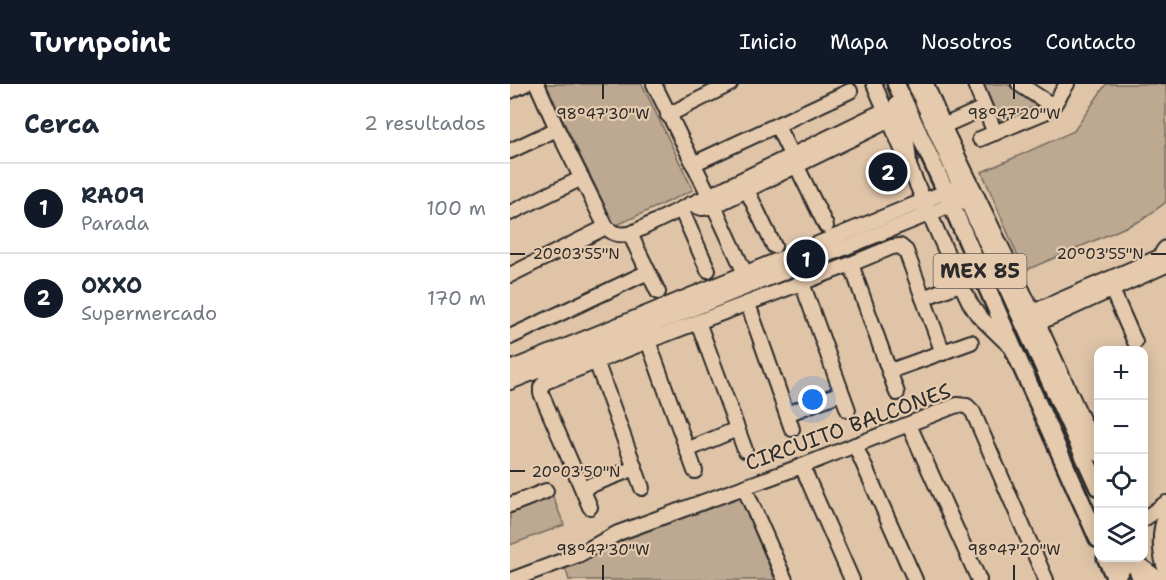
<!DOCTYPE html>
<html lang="es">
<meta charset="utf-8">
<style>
:root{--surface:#fff;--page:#f6f6f7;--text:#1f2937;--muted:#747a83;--line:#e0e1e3;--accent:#111827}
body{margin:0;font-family:"Shantell Sans",sans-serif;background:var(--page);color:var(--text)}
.controls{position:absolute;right:18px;bottom:18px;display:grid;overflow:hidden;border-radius:12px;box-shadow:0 3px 15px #0003}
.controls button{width:54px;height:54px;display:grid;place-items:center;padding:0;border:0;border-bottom:2px solid var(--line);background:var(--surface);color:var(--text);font:30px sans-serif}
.you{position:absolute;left:303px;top:316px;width:21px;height:21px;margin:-15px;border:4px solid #fff;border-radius:50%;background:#1a73e8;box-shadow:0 0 0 9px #1a73e833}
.badge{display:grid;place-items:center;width:39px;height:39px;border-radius:50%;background:var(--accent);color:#fff;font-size:20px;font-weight:700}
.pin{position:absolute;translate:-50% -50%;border:3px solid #fff;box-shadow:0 2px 6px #0006}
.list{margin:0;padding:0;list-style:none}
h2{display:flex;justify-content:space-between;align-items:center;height:78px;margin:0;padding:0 24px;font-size:26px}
h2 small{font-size:20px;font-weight:400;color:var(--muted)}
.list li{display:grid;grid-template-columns:39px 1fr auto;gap:18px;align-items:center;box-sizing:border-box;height:90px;padding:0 24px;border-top:2px solid var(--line)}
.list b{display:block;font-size:22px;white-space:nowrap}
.list p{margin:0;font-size:20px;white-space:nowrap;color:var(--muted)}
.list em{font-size:20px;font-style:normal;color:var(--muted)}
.icon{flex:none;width:33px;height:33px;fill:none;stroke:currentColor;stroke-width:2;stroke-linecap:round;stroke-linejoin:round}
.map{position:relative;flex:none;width:656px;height:496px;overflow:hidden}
header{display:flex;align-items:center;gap:36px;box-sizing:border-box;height:84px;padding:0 30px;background:var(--accent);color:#fff}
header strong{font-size:28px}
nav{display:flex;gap:33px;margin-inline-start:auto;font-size:21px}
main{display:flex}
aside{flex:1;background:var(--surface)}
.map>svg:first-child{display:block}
.green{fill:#bda891;stroke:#746a5e;stroke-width:1.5}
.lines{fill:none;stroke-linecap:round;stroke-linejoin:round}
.minor-casing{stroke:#2b2b2b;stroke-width:18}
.major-casing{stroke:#2b2b2b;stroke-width:21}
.minor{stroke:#e6caad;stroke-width:14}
.major{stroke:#e6caad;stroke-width:16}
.ticks{fill:none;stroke:#2b2b2b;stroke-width:2}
.labels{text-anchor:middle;stroke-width:4.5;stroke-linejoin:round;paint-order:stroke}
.shield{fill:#e6caad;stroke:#635b52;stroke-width:1.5}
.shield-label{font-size:20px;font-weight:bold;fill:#2b2b2b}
.street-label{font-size:21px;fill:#2b2b2b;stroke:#e6caad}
.ticks-label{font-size:15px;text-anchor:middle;fill:#2b2b2b;stroke:#e6caad;stroke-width:4.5;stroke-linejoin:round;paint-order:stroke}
</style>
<header>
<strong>Turnpoint</strong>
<nav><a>Inicio</a><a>Mapa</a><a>Nosotros</a><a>Contacto</a></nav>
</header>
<main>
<aside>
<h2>Cerca<small>2 resultados</small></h2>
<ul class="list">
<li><span class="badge">1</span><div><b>RA09</b><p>Parada</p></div><em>100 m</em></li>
<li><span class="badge">2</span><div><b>OXXO</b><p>Supermercado</p></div><em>170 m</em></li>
</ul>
</aside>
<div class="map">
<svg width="656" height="496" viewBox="0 0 656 496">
<rect width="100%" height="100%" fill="#dfc4a8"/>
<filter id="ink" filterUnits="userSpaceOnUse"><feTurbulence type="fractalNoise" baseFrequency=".0167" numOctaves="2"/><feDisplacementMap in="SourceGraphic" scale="12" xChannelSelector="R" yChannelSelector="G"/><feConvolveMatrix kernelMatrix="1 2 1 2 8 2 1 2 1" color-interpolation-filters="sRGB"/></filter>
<g filter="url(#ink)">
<!-- green -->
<g class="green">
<path d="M35,0h97l51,106 -78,36z"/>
<path d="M473,0h24l30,23 -37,13z"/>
<path d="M596,0h60v118l-24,18 -118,51 -42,-99 92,-41z"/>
<path d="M42,410l12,31 -54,20v-37z"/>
<path d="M230,413l35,83h-206l-4,-13 18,-6 30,-17z"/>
</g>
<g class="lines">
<!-- minor casing -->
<g class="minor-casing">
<g id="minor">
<path d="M27,0l20,45 49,98c8,8 13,8 24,7l255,-124"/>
<path d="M144,0l55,111 40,87"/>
<path d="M364,0c32,73 61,147 96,219l8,12 34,33"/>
<path d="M416,0l21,50 91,189 60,131"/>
<path d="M465,0l20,49"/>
<path d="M509,0l34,22"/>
<path d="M0,7l15,-7"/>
<path d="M158,31l62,-31"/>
<path d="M267,42l49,100"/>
<path d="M433,42l41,-18"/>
<path d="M470,55l65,-27 8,-6 14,-22"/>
<path d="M0,67l47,-22"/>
<path d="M183,80l157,-73"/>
<path d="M234,100l30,62"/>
<path d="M180,120l12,4 12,-2 176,-86"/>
<path d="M171,125l27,61"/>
<path d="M0,129l72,-35"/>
<path d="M120,150l28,58"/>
<path d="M341,180l46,129"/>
<path d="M0,191l96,-48"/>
<path d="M292,199l46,127"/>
<path d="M602,206l23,52"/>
<path d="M413,214l37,-14"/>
<path d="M238,220l44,125"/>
<path d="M523,228l129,-56"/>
<path d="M188,238l47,128"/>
<path d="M528,239l128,-58c-5,-5 -6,-12 0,-17"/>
<path d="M0,253l138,-65"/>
<path d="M138,257l47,130"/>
<path d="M86,277l46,127"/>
<path d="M0,285l460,-187"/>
<path d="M380,287l81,-29"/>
<path d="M0,298l466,-187"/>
<path d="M277,330l54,-21"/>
<path d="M399,341l70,155"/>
<path d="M345,361l60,135"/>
<path d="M177,366l50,-21"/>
<path d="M292,382l50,114"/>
<path d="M234,403l41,93"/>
<path d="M73,404l52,-20"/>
<path d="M0,421l36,-14"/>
<path d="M80,423l-49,-114v-6l4,-5 103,-41 203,-77 41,-17 8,-1 6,5 37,102"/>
<path d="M656,430c-7,17 -7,40 0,56"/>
<path d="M634,435l22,-16"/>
<path d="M624,477l26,19"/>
<path d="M1,496l67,-25 40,-22 184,-67 155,-61 10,1 6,6 73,168"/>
</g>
</g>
<!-- major casing -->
<g class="major-casing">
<g id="major">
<path d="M386,0l50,108 68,158 84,189"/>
<path d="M406,0l33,75 149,328"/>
<path d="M387,21l8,30 3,27"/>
<path d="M596,474l10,22"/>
<path d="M622,474l10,22"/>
<path d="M606,495c3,-9 8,-16 18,-18"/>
</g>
</g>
<!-- minor -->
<use href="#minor" class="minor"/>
<!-- major -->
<use href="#major" class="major"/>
</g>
</g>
<!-- ticks -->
<path class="ticks" d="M93,0v15M504,0v15M0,170h15M641,170h15M0,387h15M93,481v15M504,481v15"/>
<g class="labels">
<!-- shield labels -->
<rect class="shield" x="423.5" y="170" width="93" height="34" rx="4.5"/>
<g class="shield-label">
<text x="470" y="194">MEX 85</text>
</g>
<!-- street labels -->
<g class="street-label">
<text transform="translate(338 343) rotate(-20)" y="7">CIRCUITO BALCONES</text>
</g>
</g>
<g class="ticks-label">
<text x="93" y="35">98°47'30"W</text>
<text x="504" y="35">98°47'20"W</text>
<text x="66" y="175">20°03'55"N</text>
<text x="590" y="175">20°03'55"N</text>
<text x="66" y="393">20°03'50"N</text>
<text x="93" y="471">98°47'30"W</text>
<text x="504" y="471">98°47'20"W</text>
</g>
</svg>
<div class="controls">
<button>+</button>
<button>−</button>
<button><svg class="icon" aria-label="locate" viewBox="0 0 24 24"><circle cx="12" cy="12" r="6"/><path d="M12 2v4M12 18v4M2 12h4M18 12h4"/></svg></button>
<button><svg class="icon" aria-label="layers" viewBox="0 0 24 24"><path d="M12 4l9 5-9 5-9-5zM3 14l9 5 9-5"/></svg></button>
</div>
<div class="you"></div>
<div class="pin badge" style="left:296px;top:175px">1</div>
<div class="pin badge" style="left:378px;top:88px">2</div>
</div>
</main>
